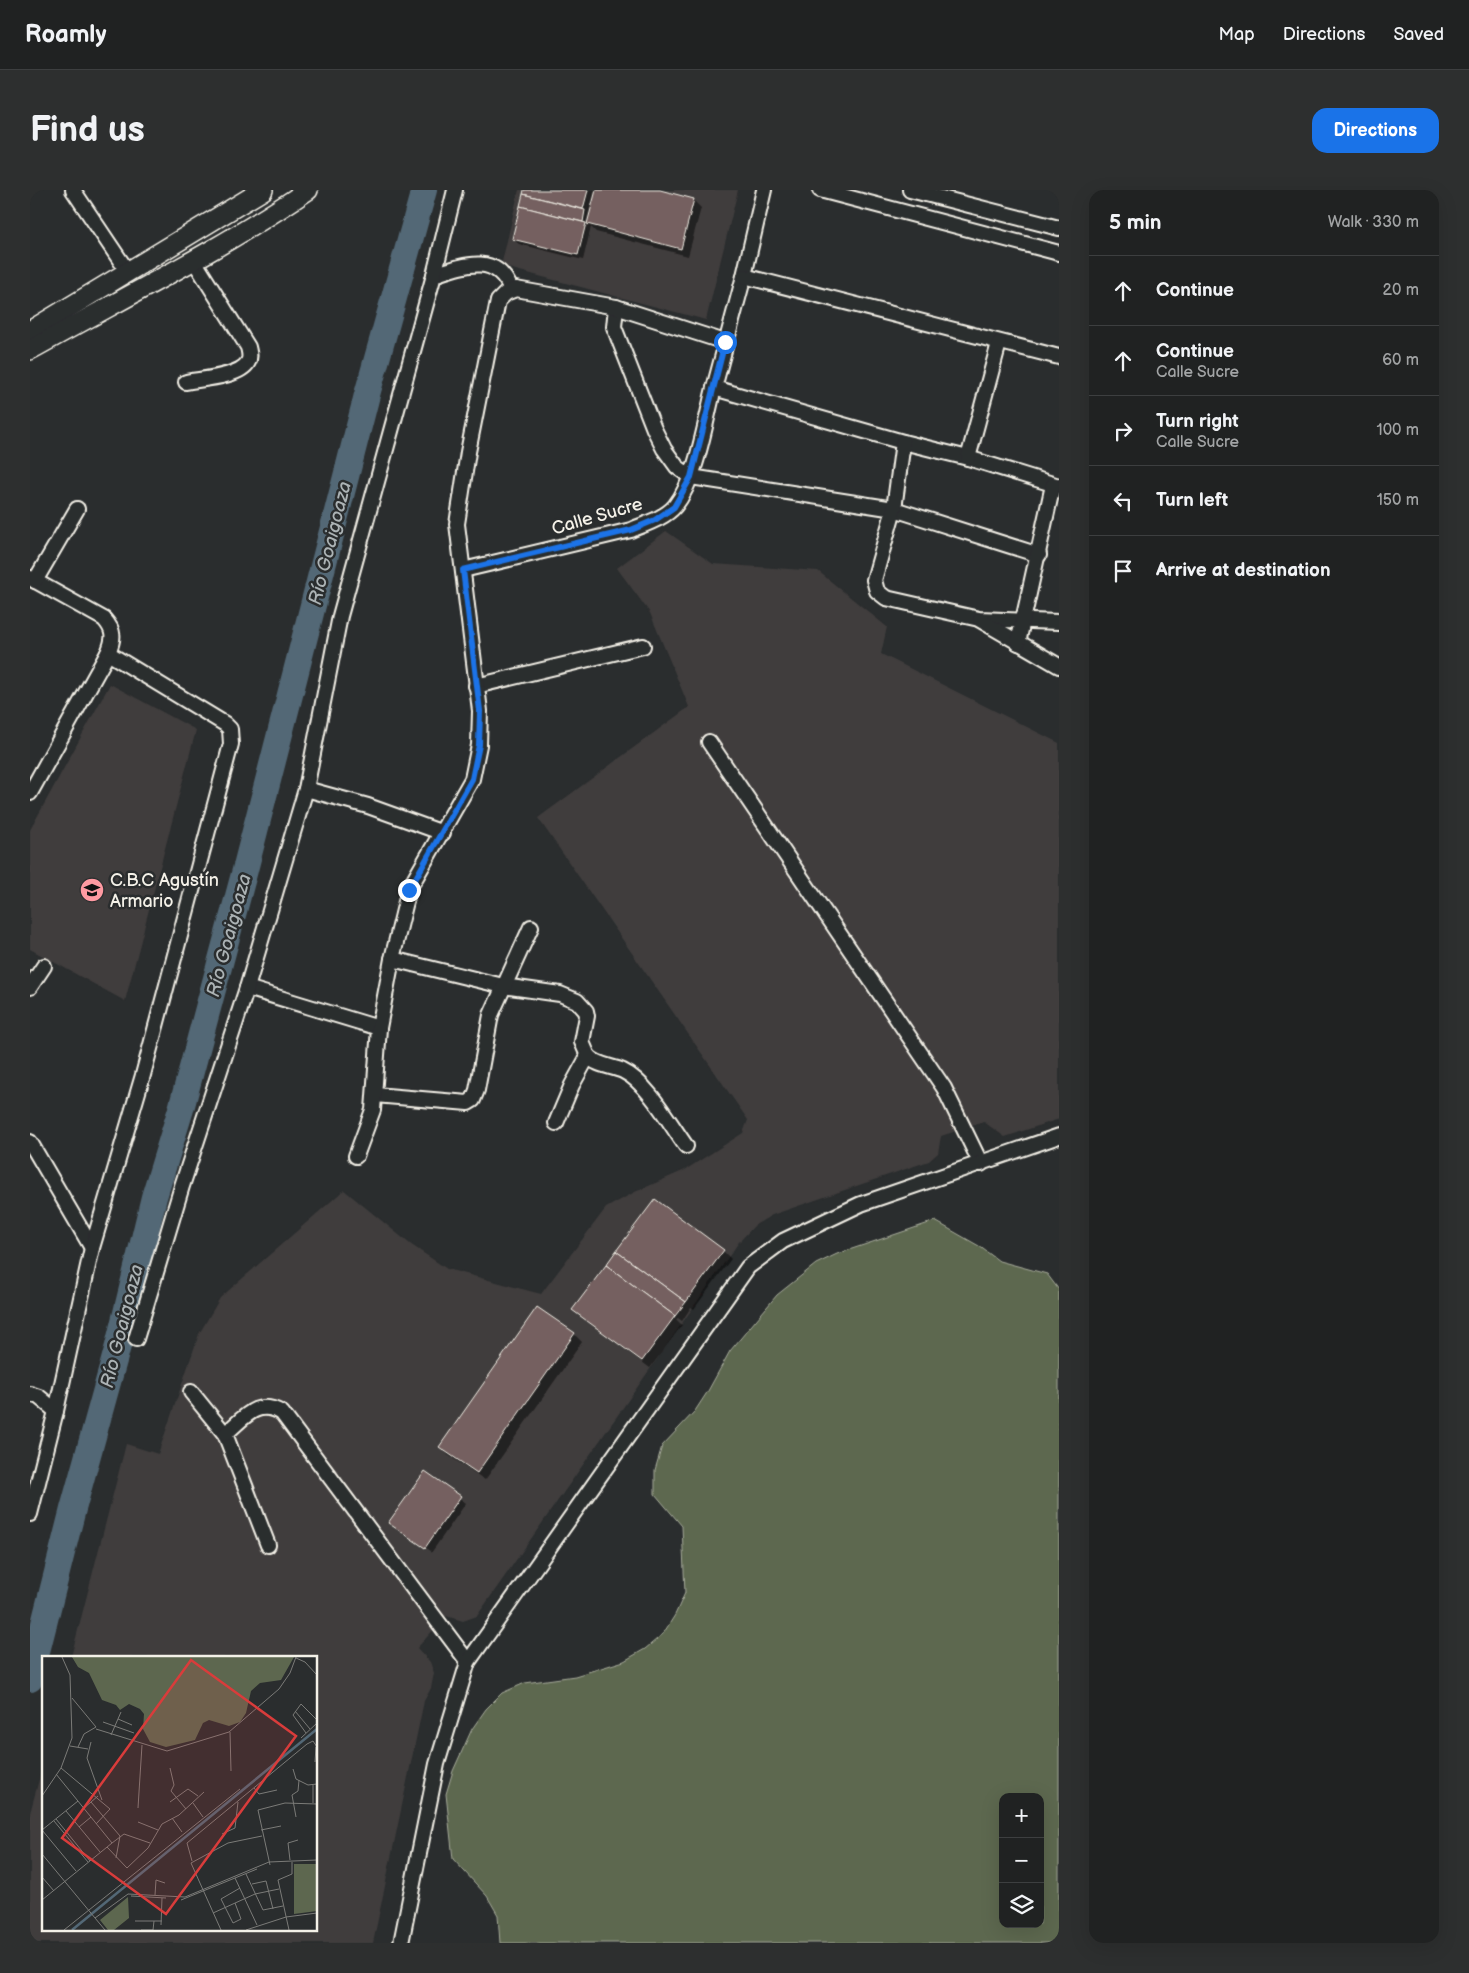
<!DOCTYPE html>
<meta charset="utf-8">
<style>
:root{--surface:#202222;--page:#2d2f2f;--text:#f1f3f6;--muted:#a2a4a5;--line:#3d3f40;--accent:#1a73e8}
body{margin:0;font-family:"Balsamiq Sans",sans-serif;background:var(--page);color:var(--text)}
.controls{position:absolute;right:15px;bottom:15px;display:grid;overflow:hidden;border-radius:10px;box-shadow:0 5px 20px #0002}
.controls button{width:45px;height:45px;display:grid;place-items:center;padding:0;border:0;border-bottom:1px solid var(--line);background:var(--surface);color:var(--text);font:25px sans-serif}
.stop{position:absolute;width:15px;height:15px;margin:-11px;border:4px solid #1a73e8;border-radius:50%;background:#fff}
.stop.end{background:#1a73e8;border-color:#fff;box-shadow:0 1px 5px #0008}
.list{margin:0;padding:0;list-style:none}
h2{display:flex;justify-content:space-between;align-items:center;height:65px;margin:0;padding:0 20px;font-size:21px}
h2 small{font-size:16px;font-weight:400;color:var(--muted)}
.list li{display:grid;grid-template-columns:32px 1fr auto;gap:15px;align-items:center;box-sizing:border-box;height:70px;padding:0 20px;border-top:1px solid var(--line)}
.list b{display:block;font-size:19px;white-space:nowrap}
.list p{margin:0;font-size:16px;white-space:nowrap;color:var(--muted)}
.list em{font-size:16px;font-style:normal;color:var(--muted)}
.icon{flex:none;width:28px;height:28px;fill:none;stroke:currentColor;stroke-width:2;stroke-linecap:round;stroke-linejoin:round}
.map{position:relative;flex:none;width:1029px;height:1753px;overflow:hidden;border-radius:15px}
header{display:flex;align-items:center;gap:30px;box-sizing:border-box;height:70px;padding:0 25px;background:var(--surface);border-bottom:1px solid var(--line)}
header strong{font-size:24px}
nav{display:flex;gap:28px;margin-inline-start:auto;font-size:18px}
.intro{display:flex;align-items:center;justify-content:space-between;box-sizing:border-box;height:120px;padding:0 30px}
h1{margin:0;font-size:35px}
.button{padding:12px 22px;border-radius:15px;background:var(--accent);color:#fff;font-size:18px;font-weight:700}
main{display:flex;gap:30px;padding:0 30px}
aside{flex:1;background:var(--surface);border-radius:15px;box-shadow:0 5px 20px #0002}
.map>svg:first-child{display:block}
.built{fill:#403d3d}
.green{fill:#5d674f;stroke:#a8ac9c;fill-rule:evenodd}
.shadow{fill:#0007}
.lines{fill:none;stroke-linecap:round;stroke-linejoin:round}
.river{stroke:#536876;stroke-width:26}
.building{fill:#746160;stroke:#f4f1e8}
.minor-casing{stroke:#f4f1e8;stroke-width:18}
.major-casing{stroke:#f4f1e8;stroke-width:22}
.minor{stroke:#2a2d2e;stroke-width:14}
.major{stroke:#2a2d2e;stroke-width:19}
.route{stroke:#1a73e8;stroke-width:6}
.labels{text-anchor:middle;stroke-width:5;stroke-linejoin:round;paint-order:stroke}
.street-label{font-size:18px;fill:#f4f1e8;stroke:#2a2d2e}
.poi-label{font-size:18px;fill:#f4f1e8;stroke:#2a2d2e;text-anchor:start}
.water-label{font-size:19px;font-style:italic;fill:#acb3b5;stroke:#2a2d2e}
.inset-river{fill:none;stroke:#536876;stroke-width:2.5}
.inset-road{fill:none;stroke:#7b7b78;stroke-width:1}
.view{fill:#d93c3b;fill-opacity:0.15;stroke:#d93c3b;stroke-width:2.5}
.inset-edge{fill:none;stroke:#f4f1e8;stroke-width:2.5}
</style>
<header>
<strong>Roamly</strong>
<nav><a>Map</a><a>Directions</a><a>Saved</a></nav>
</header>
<div class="intro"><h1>Find us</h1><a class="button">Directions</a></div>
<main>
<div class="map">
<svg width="1029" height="1753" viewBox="0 0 1029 1753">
<rect width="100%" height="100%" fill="#2a2d2e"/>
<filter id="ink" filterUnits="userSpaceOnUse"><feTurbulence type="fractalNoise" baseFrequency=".02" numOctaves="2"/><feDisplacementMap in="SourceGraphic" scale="10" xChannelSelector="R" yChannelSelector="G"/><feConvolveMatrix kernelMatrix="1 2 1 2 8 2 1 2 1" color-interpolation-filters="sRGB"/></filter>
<g filter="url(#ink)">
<!-- built -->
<g class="built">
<path d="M489,0h219l-32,130 -205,-54z"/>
<path d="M636,341l47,33 105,7 69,56 -6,27 178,89v376l-54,18 -21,-15 -43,14 -3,17 -9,8 -157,54 -17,10 -16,17 -262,374 -14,5 -17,-5 -29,32 13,14 4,11 -3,15 -7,13 -51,242h-343v-130l14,-52v168h272v-272h-245l55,-213 32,10 41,-120 21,-36 124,-108 66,54 37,25 94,25 65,-86 29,-16 50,-22 58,-37 5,-13 -210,-302 151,-111 -39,-94 -33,-45z"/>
<path d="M80,494l86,46 -71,271 -95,-52v-119z"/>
</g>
<!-- green -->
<path class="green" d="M905,1031l44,25 20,15 48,13 12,16v653h-559l-2,-28 -11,-19 -34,-37 -7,-65 7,-23 19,-42 14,-20 16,-16 23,-10 50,-7 49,-15 21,-12 18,-15 12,-19 10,-22 -3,-67 -27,-32v-24l7,-24 33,-35 13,-20 22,-40 47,-56 39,-31 21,-10zM973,1607h37v127h-37z"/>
<!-- shadow -->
<g class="shadow">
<path d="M496,0h69l-10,36 3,1 10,-37h57l38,10 8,8 -13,48 -92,-24 -5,-5 -8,33 -64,-16 -6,-5z"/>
<path d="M625,1011l68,50 8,8 -37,50 -3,-2 -9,14 -4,-3 -2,1 6,6 -32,43 -68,-51 -8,-7z"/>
<path d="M544,1144l8,8 -97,138 -37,-25 -7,-8z"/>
<path d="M395,1283l41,30 -35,50v-2l-37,-25z"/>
</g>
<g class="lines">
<!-- river -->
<path class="river" d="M0,1489l43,-170 45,-163 36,-149 27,-88 64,-239 123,-479 56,-201"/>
</g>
<!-- building -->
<g class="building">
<path d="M494,0h64l-5,19 -60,-15z"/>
<path d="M566,0h64l34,9 -13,50 -94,-25z"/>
<path d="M493,4l62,16 -2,12 -63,-16z"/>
<path d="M490,16l66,17 -8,32 -66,-16z"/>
<path d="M625,1009l69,51 -38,52 -70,-51z"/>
<path d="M586,1061l70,51 -11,14 -69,-51z"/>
<path d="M576,1075l69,51 -33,45 -70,-51z"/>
<path d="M507,1117l38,26 -98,140 -38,-26z"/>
<path d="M395,1281l36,25 -36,52 -37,-25z"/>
</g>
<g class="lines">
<!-- minor casing -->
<g class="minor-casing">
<g id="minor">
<path d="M43,0l55,82"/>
<path d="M734,0l-20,86 -30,112 189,54 65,16 91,28"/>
<path d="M790,0l239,63"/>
<path d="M880,0l149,38"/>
<path d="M404,85c30,-10 63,-23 77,15"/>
<path d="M714,86l315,81"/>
<path d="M586,117l-2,20 40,102 10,20 13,18 14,10 203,32 145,46"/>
<path d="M156,192c15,-3 54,-5 62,-20 3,-5 1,-10 0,-15l-55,-88"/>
<path d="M873,252l-9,67 -20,71 3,11 9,7 93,21 80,3"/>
<path d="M938,268l31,-115"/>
<path d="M433,380l168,-40c14,-6 34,-12 44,-24 22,-28 30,-83 39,-118"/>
<path d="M0,388l74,41c11,12 10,20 4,34l-78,140"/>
<path d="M5,391l42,-72"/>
<path d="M950,430l79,46"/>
<path d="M988,453l35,-158"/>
<path d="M446,496l167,-40"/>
<path d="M679,552l235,346 37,76"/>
<path d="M276,599l62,17 75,27"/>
<path d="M362,769l111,27 57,8 17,7 9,10 1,5 -5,26 6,14c9,10 24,10 35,15 25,12 47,53 63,75"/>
<path d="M0,797l14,-21"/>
<path d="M217,798l132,40"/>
<path d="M345,905l93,8 5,-3 4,-10 14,-75 40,-88"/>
<path d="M526,933l16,-38 16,-29"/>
<path d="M0,952l62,106"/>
<path d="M326,966l17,-46 6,-82 13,-69 17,-70 63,-110 7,-34 1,-34 -23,-187 11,-72 30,-151 8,-8 10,-4 100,18 109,35"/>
<path d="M106,1149l46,-153 65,-198 59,-199 34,-173 94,-341 21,-85"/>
<path d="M161,1202l34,42 43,111"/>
<path d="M0,1204l9,3 17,14"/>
<path d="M195,1244c19,-16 32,-36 57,-21l186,249"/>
<path d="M0,1324l26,-103 36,-163 51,-173 88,-331 -1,-15 -5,-5 -117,-71"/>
<path d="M371,1753l36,-179 31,-102 280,-395 35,-26 78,-37 198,-68"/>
</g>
</g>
<!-- major casing -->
<g class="major-casing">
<g id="major">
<path d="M0,141l233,-141"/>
<path d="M0,160c93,-52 190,-100 278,-160"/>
</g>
</g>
<!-- minor -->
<use href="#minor" class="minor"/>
<!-- major -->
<use href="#major" class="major"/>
</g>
</g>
<g class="lines" filter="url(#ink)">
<!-- route -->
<path class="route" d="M379,700l63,-111 7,-34 1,-34 -17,-141 168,-40 24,-10 19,-13 17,-30 34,-135"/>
</g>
<!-- icons -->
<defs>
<g id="school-disc" transform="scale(1.25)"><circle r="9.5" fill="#ff9aa2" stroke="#2a2d2e"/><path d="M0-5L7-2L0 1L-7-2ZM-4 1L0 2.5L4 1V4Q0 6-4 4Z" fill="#111"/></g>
</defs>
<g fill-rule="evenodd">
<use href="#school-disc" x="62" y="700"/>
</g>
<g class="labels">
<!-- street labels -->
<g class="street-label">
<text transform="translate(567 326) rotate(-16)" y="6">Calle Sucre</text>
</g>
<!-- poi labels -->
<g class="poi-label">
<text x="80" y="696">C.B.C Agustín<tspan x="80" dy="21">Armario</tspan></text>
</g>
<!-- water labels -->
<g class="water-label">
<text transform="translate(299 353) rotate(-76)" y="7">Río Goaigoaza</text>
<text transform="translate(198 745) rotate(-75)" y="7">Río Goaigoaza</text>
<text transform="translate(91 1136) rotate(-76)" y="7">Río Goaigoaza</text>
</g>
</g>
<!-- overview -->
<g transform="translate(12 1466)">
<rect width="275" height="275" fill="#2a2d2e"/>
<path d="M30,1h222l-13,23 -21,3 -9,8 -5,22 -6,9 -11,4 -20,-6 -6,3 -8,17 -29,7 -16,-5 -7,-13 1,-15 -4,-5 -11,-5 -9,6 -4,-5 -14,-5 -13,-27 -11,-6zM252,208h23v47l-23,3zM86,241l1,21 -15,12h-6l-8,-10z" fill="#5d674f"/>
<path class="inset-river" d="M30,274l245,-201"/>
<path class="inset-road" d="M254,2l9,4 12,13M30,42l24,29 -12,7 -6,13M253,55l15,18M76,63l14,6M61,66l31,11M54,73l71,22 62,-19 50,-43 11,-16 6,-16M188,76l1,39M264,77l-13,-18 8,-11 16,16M69,79l10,-23M259,82l16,-15M49,86l-4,16 15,42M28,90l18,3M273,106l1,-15M19,112l49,41 -14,15M128,112l4,17 -3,6 15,18M251,113l3,10 12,6 9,-1M212,132l5,6 18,-4M0,140l19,-28 11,-30 -2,-63 -8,-18M49,146l29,34 -4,22M128,146l18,-13 10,7M151,147l10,14M271,147v-18M42,152l14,-12M96,152l4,-63M24,155l34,41M254,161l-4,-22 6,-4 1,-11M130,162l10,14M14,163l34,42M12,165l34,41M96,166l20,8M37,171l12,-10M0,174l34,41M0,174l36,-29M219,174l20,-4M180,178l13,-6 3,-26M70,187l12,-9 26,9M65,191l20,21 21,-20 14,-24 17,-9 25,-23M0,198l53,64M248,204l-2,-17 10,-3M150,205l-5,-18 120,-99 6,-3 4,6M228,209l-12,-55 27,-7 32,1M204,218l17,36 20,-4M0,221l12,14M193,222l22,47M210,228l14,-3 7,28M113,239l1,-15 9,3M89,240l35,2M0,244l70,-57 -56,-69M139,244l76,-31M193,247l6,16 -8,4 -12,-24 19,-11M171,257l42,-19 24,-5M93,265h27M119,269l1,-27M22,274l176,-141M63,274l-10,-12 33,-24 57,3 84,-35 48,-2M99,274h12l1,-9M179,274l-30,-67 37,-20 34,-7M204,274l40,-13 31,-4M247,274l-11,-50 14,-6v-12"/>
<path class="view" d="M149,4l105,76 -130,178 -104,-76z"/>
<rect width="275" height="275" class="inset-edge"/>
</g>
</svg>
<div class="controls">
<button>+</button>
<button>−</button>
<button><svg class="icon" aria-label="layers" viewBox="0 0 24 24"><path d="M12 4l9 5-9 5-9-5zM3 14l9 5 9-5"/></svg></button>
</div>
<div class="stop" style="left:695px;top:152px"></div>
<div class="stop end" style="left:379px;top:700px"></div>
</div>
<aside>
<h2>5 min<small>Walk · 330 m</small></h2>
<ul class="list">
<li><svg class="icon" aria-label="ahead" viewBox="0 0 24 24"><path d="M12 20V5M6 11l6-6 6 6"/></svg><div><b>Continue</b></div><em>20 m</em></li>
<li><svg class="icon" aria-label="ahead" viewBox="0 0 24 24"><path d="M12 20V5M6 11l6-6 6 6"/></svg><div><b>Continue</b><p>Calle Sucre</p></div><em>60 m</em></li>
<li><svg class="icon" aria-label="right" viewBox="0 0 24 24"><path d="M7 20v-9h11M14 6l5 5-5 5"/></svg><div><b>Turn right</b><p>Calle Sucre</p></div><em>100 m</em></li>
<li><svg class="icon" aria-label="left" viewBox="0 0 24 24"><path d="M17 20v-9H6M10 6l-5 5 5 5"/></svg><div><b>Turn left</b></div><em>150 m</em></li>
<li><svg class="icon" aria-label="arrive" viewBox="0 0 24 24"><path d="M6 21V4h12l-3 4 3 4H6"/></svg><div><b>Arrive at destination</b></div></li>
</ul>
</aside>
</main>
